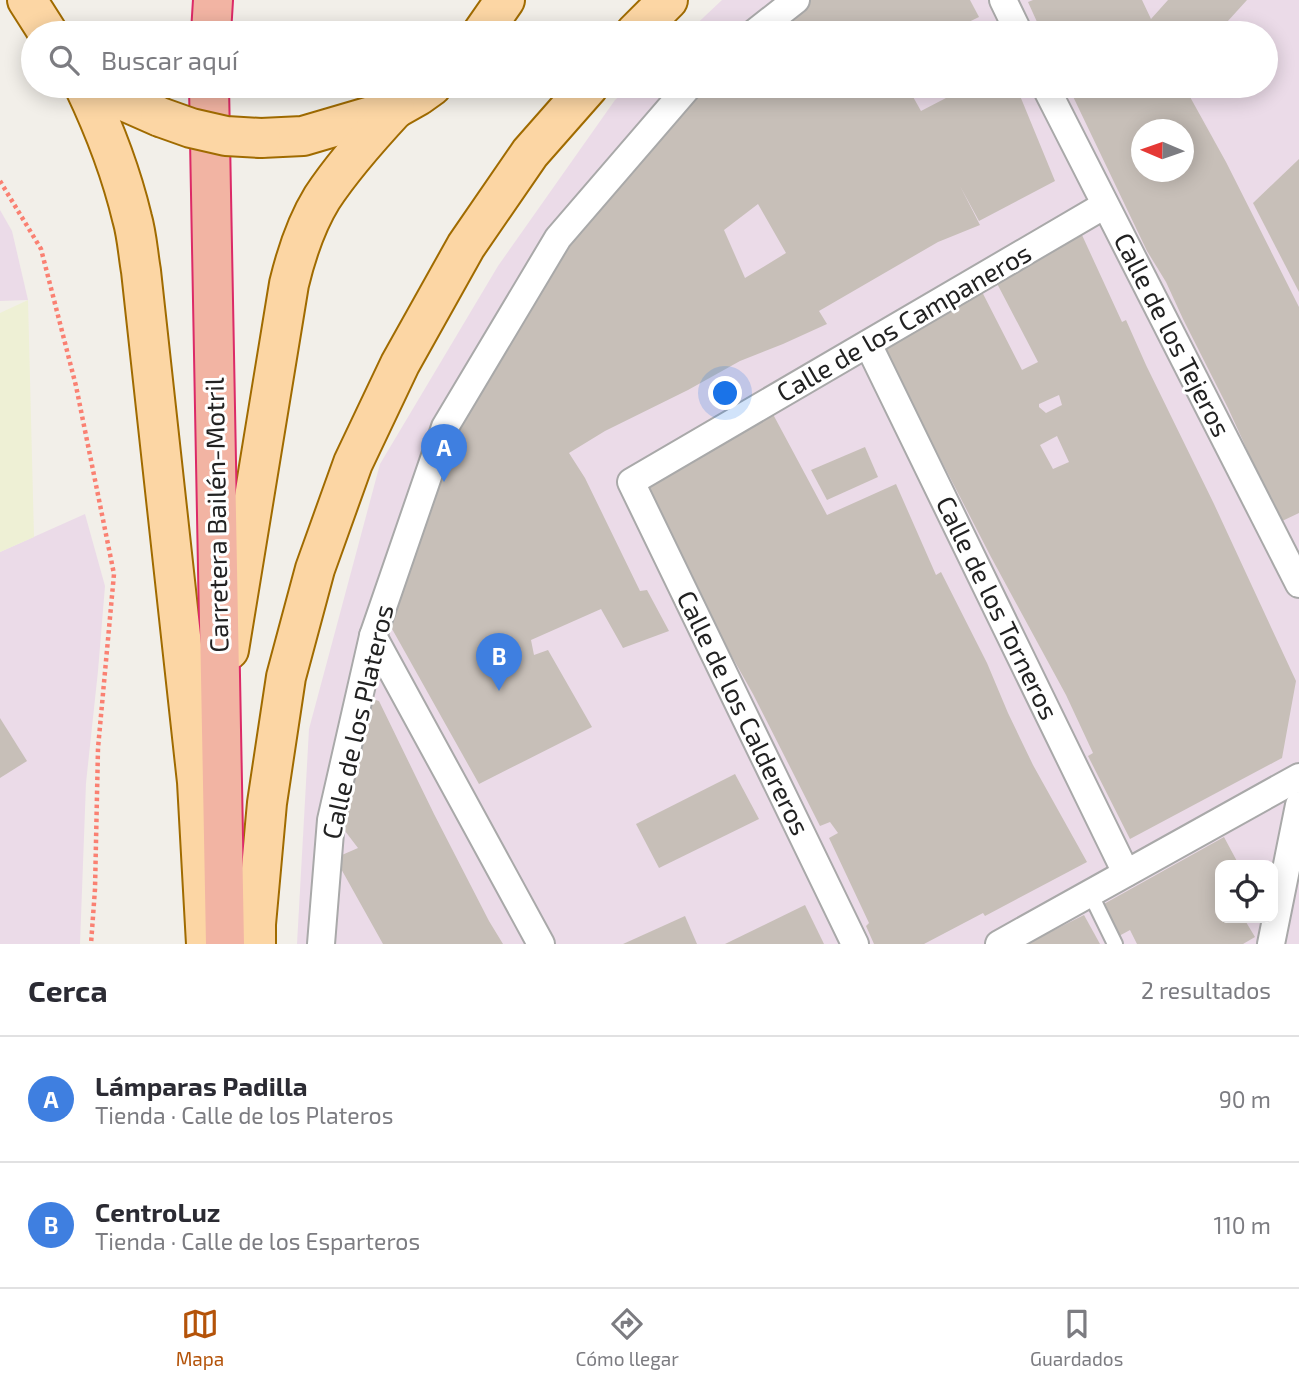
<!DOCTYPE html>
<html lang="es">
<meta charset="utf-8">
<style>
:root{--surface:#fff;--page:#f2f2f3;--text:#2b2b33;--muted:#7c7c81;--line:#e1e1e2;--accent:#b45309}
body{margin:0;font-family:"Exo 2",sans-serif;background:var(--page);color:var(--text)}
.controls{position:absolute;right:21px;bottom:21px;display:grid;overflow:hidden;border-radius:14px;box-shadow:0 4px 18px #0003}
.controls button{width:63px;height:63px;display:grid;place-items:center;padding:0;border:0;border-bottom:2px solid var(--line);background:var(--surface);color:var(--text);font:35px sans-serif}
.compass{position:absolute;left:1131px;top:119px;width:63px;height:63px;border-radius:50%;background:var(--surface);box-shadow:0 4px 18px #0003;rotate:272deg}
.you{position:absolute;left:726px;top:394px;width:24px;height:24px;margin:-18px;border:5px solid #fff;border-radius:50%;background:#1a73e8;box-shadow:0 0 0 10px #1a73e833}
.badge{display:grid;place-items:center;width:46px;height:46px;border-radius:50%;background:var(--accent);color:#fff;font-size:23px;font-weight:700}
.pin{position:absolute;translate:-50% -58px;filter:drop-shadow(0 2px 4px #0008)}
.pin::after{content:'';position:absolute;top:37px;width:24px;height:21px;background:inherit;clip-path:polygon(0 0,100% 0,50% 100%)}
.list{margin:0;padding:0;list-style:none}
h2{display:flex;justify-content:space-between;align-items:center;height:91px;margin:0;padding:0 28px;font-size:30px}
h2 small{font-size:23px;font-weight:400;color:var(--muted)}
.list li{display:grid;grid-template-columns:46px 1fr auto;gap:21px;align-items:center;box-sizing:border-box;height:126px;padding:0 28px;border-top:2px solid var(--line)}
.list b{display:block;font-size:26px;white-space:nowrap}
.list p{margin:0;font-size:23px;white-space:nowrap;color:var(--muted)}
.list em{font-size:23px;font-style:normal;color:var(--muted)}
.icon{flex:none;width:38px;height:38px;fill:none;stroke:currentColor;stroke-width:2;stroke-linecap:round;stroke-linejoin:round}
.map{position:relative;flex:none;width:1299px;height:944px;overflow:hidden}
.search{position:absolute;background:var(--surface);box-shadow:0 4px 18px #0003;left:21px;right:21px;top:21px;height:77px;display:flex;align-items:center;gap:18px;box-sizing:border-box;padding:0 24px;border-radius:38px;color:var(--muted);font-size:26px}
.sheet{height:343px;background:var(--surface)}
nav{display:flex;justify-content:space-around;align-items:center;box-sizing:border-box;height:98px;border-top:2px solid var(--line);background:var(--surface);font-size:19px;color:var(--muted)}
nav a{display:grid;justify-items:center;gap:4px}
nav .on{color:var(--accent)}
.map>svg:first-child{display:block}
.industrial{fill:#ebdbe8;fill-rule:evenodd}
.farmland{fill:#eef0d5}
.building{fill:#c7bfb8;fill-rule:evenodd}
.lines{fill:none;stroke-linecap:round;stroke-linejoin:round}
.service-casing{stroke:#a9a9a9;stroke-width:18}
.minor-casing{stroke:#a9a9a9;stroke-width:30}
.primary-casing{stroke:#a06b00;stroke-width:42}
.trunk-casing{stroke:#dc2a67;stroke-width:42}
.path{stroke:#fa8072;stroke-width:4.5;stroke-dasharray:3.5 3.5;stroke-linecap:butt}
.service{stroke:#fff;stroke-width:14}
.minor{stroke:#fff;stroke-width:26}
.primary{stroke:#fcd6a4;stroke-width:38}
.trunk{stroke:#f2b4a3;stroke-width:38}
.primary-bridge-casing{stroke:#a06b00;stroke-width:42;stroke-linecap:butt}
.primary-bridge{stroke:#fcd6a4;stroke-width:38}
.labels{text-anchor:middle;stroke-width:6;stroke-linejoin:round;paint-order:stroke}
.street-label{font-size:26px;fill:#222;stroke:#fff}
</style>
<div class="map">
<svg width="1299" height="944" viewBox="0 0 1299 944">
<rect width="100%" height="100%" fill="#f2efe9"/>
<!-- industrial -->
<g class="industrial">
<path d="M722,0h577v944h-1002l12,-215 71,-265 118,-198 117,-166 16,-14h635v-53h-579zM1142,130h42v42h-42zM1220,865h53v53h-53z"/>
<path d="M0,210l12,21 16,69 -28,1z"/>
<path d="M85,514l20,72 -7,85 -12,112 -6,161h-80v-392z"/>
</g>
<!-- farmland -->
<path class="farmland" d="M28,300l6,237 -34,15v-239z"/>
<!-- building -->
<g class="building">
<path d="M797,0h173l9,17 -33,16h-192z"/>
<path d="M1033,0h109l9,19 17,-19h79l-30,33h-175l-14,-31z"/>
<path d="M689,86h218l14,25 48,-25h47l39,95 -76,40 -19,-35 20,39 -42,17 -119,69 8,13 -44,20 -43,17 -52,29 -83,41 -36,22 16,25 55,113 7,-1 22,41 -46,17 -22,-39 -70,31 3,15 14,-5 44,77 -113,57 -97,-173 63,-184 97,-161zM758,204l28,49 -41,25 -21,-48z"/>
<path d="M1068,86h116l42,76 73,145v206l-19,9 -52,-114 -45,-89 -17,-37 -19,-31zM1142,130h42v42h-42z"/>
<path d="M1299,159v133l-46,-89z"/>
<path d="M1076,222l46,100 4,-2 20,45 68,139 82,177 -14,77 -152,81 -42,-83 5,-3 -27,-58 -75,-138 -113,-219 98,-58 46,90 16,-8 -47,-90zM1059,395l3,10 -16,8 -7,-6v-3zM1057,436l12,26 -16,7 -13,-24z"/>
<path d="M767,403l60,112 69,-31 40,91 5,-3 46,91 21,50 25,52 54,97 -102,54 -2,-3 -59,31h-50l-8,-18 3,-3 -40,-85 9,-5 -8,-11 -10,4 -67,-132 -27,-48 -3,1 -89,-159z"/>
<path d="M865,447l13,30 -51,23 -16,-30z"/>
<path d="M359,695l20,6 55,113 55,107 14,23h-120l-48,-86 23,-10 -26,-34z"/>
<path d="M0,718l27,43 -27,17z"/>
<path d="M735,774l24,45 -100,49 -23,-44z"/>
<path d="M1224,837l15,28h-19v53h34l-8,4 9,15 -12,7h-106l-7,-14 -11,6 -17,-31z"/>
<path d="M805,905l19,39h-99z"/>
<path d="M1084,915l16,29h-72l8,-5z"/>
<path d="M685,916l12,28h-74z"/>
</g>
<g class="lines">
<!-- service casing -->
<g class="service-casing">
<path id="service" d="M1090,893l25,51"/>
</g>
<!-- minor casing -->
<g class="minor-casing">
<g id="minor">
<path d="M1003,0l16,33"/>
<path d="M754,33l42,-33"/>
<path d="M1045,86l254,498"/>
<path d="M868,344l258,529"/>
<path d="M373,636l168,308"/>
<path d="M321,944l10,-124 42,-184 72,-209 113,-189 131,-152"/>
<path d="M855,944l-224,-462 474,-277"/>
<path d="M999,944l300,-167"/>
<path d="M1271,944l28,-139"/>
</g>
</g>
<!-- primary casing -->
<g class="primary-casing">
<g id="primary">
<path d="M27,0l21,33"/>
<path d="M482,33l23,-33"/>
<path d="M635,33l33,-33"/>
<path d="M84,86c20,42 37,86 48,132 5,17 6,36 9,53l56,511 9,162"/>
<path d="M104,86l22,16 34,15"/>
<path d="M261,138l42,-2 92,-27 23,-13 14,-10"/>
<path d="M229,650l60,-366c7,-29 17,-60 33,-86 21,-32 47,-61 73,-89"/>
<path d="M256,944v-20l11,-121 19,-126 29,-108 38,-106 47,-99 66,-118 64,-93 59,-67"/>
</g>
</g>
<!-- trunk casing -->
<g class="trunk-casing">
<g id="trunk">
<path d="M211,33l2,-33"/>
<path d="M209,86l16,858"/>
</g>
</g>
<!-- path -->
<path class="path" d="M0,181l41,68 35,137 38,188 -16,174 -3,141 -4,55"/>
<!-- service -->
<use href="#service" class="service"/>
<!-- minor -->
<use href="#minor" class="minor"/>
<!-- primary -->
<use href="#primary" class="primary"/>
<!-- trunk -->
<use href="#trunk" class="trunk"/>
<!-- primary-bridge casing -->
<g class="primary-bridge-casing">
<path id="primary-bridge" d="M160,117l31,11 35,8 35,2"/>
</g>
<!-- primary-bridge -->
<use href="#primary-bridge" class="primary-bridge"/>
</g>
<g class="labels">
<!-- street labels -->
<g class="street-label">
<text transform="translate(904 323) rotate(-30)" y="9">Calle de los Campaneros</text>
<text transform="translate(1172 335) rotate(63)" y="9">Calle de los Tejeros</text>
<text transform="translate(217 515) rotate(-91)" y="9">Carretera Bailén-Motril</text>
<text transform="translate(997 608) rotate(64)" y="9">Calle de los Torneros</text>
<text transform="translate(743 713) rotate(64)" y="9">Calle de los Caldereros</text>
<text transform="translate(358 722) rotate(-77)" y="9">Calle de los Plateros</text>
</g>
</g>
</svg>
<div class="controls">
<button><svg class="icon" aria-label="locate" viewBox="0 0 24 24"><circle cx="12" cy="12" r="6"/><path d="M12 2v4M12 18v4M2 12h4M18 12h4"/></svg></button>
</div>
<svg class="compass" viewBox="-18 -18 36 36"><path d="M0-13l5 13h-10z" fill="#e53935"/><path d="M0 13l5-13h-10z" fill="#7c7c81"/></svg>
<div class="you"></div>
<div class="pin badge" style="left:444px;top:482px;background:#3f7fe0">A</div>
<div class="pin badge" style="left:499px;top:691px;background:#3f7fe0">B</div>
<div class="search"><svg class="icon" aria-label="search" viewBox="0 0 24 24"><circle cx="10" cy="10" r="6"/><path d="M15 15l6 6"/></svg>Buscar aquí</div>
</div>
<section class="sheet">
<h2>Cerca<small>2 resultados</small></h2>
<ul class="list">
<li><span class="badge" style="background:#3f7fe0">A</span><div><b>Lámparas Padilla</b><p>Tienda · Calle de los Plateros</p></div><em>90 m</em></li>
<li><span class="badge" style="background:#3f7fe0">B</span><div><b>CentroLuz</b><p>Tienda · Calle de los Esparteros</p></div><em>110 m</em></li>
</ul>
</section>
<nav>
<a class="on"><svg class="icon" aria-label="map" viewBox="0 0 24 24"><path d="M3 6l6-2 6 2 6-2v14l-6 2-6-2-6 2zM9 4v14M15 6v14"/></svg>Mapa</a>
<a><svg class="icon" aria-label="directions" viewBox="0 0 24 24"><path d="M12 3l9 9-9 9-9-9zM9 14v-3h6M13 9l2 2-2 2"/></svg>Cómo llegar</a>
<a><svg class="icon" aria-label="saved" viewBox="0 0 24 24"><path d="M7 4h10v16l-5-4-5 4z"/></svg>Guardados</a>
</nav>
